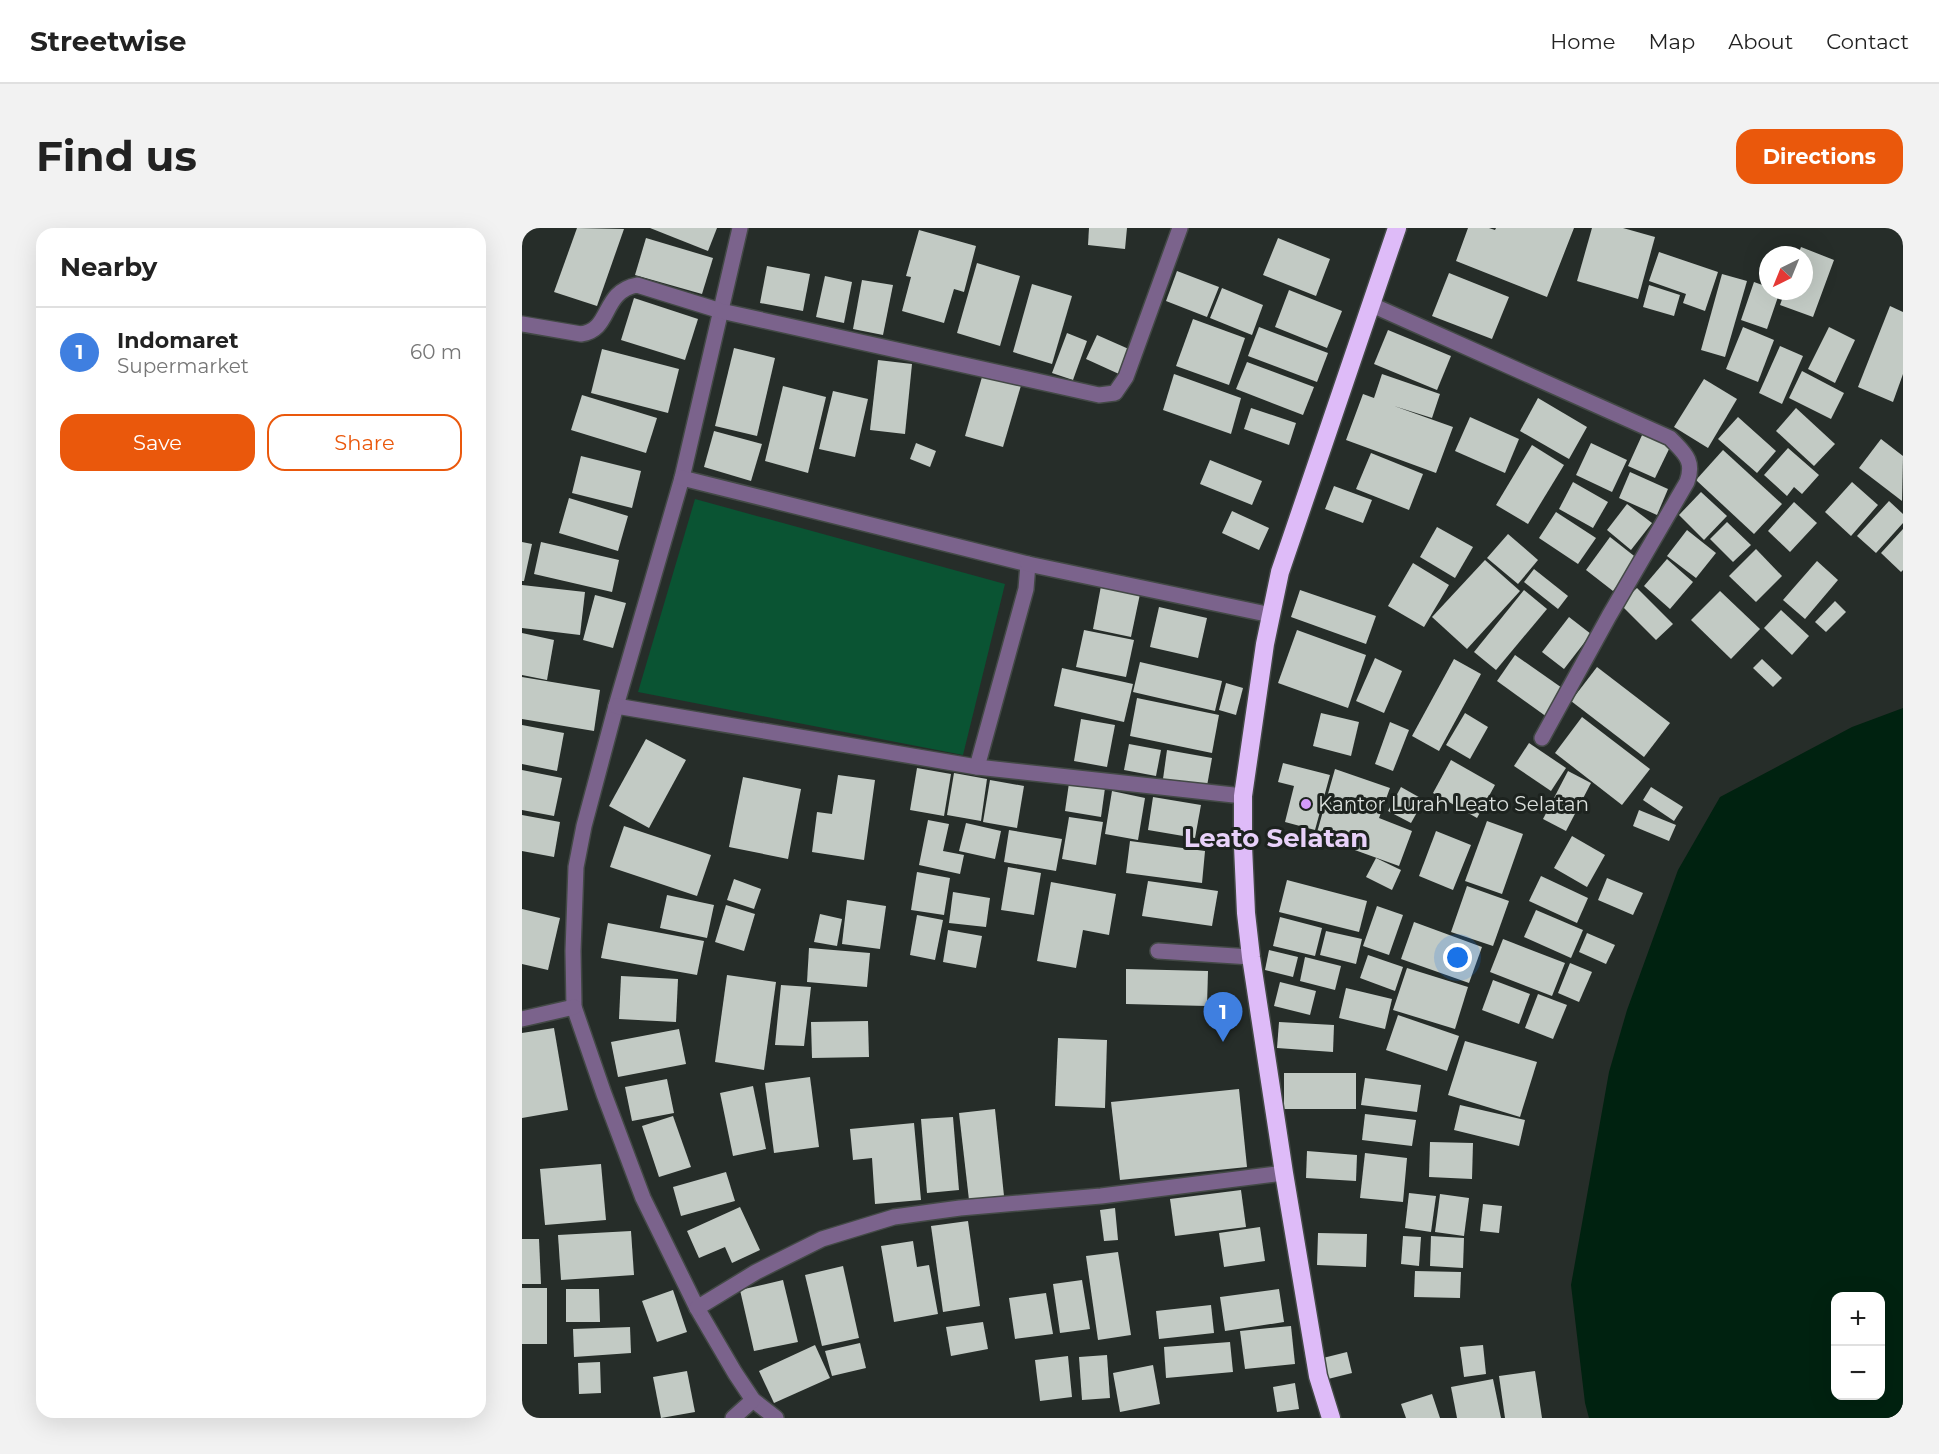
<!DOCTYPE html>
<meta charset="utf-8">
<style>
:root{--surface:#fff;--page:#f2f2f2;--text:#222;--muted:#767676;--line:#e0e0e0;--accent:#ea580c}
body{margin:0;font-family:Montserrat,sans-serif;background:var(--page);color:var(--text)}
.controls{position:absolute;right:18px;bottom:18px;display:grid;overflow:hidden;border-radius:12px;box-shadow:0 6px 24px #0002}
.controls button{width:54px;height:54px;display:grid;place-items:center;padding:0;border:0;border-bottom:2px solid var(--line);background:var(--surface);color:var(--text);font:30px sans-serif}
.compass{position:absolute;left:1237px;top:18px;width:54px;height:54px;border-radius:50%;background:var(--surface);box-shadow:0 6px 24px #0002;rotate:223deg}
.you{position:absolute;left:936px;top:730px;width:21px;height:21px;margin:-15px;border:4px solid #fff;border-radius:50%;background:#1a73e8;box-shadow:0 0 0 9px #1a73e833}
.badge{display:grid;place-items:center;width:39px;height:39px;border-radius:50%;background:var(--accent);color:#fff;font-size:20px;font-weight:700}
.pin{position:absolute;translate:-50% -50px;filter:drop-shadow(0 2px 3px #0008)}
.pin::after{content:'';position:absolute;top:32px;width:21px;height:18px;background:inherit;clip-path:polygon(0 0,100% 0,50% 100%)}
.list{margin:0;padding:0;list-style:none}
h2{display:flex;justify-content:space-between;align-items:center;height:78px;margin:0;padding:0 24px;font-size:26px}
h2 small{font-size:20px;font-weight:400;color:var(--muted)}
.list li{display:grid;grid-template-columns:39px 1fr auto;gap:18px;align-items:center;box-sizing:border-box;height:90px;padding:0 24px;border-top:2px solid var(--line)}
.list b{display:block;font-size:22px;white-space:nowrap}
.list p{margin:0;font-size:20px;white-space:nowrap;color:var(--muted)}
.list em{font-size:20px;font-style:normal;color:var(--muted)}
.actions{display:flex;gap:12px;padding:18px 24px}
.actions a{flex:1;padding:14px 0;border:2px solid var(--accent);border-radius:18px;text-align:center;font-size:21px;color:var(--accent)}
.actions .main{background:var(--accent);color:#fff}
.map{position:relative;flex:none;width:1381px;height:1190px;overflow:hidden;border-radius:18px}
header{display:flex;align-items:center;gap:36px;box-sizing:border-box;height:84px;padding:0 30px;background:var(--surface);border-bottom:2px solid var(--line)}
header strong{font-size:28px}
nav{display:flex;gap:33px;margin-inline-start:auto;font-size:21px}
.intro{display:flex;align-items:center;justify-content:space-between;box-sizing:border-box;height:144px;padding:0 36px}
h1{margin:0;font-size:42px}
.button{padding:15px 27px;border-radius:18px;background:var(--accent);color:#fff;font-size:21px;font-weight:700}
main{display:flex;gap:36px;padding:0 36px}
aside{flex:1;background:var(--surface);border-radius:18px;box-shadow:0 6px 24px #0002}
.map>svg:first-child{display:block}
.green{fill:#0a5433}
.water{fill:#002210;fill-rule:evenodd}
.building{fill:#c2cac4}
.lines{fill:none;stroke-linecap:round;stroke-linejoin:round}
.minor-casing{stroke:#434946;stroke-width:18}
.highway-casing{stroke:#434946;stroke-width:21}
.minor{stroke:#7b638c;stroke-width:15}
.highway{stroke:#debbf8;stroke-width:18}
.poi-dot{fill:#d49cfb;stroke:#1d231f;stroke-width:2}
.labels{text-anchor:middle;stroke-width:6;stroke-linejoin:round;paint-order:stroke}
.poi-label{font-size:20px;fill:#dadfdc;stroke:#1d231f;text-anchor:start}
.district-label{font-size:26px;font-weight:bold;fill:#e8d1f9;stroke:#1d231f}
</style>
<header>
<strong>Streetwise</strong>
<nav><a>Home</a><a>Map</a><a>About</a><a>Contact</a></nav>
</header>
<div class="intro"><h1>Find us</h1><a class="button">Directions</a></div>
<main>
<aside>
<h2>Nearby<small></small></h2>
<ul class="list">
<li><span class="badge" style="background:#3f7fe0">1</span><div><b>Indomaret</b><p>Supermarket</p></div><em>60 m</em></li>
</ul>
<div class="actions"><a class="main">Save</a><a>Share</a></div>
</aside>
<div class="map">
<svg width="1381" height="1190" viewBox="0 0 1381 1190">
<rect width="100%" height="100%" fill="#262d29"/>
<!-- green -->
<path class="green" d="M173,271l310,85 -42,171 -325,-63z"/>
<!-- water -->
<path class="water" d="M1381,480v710h-314l-4,-15 -14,-118 38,-213 18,-62 51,-140 42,-73 132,-70zM1314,1068h44v100h-44z"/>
<!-- building -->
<g class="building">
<path d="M55,0l47,1 -27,77 -43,-14z"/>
<path d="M128,0h67l-9,23z"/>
<path d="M567,0h38l-2,21 -37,-4z"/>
<path d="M946,0h21l6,2 1,-2h78l-27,69 -91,-36z"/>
<path d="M1070,0h31l32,9 -17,62 -61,-18z"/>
<path d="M397,2l57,16 -12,46 -10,-3 -10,34 -42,-12 9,-34 -5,-1z"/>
<path d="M124,10l67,20 -11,36 -67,-19z"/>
<path d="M756,10l52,21 -14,37 -53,-21z"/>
<path d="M1279,19l33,13 -21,57 -33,-12 5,-14h19v-36h-6z"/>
<path d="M1137,24l59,20 -13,39 -22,-8 3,-9 -37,-13z"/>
<path d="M455,35l43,13 -20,70 -43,-13z"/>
<path d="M245,38l43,8 -7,37 -43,-8z"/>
<path d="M655,43l42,16 -12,30 -41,-16z"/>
<path d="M927,45l60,24 -17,42 -60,-23z"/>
<path d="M1200,46l25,7 -22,76 -24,-7z"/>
<path d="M303,48l27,6 -8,41 -28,-6z"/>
<path d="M340,52l31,5 -10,50 -30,-6z"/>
<path d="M1232,54l14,5v4h12l-13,38 -26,-9z"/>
<path d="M510,56l40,12 -20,68 -39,-12z"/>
<path d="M1127,57l31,10 -6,21 -31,-9z"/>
<path d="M700,60l41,17 -11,30 -42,-17z"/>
<path d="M767,62l53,21 -15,37 -52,-21z"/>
<path d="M112,70l64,21 -13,41 -64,-20z"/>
<path d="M1368,78l13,6v62l-10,28 -35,-15z"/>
<path d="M671,91l52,19 -16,47 -53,-19z"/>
<path d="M737,99l69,26 -11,29 -69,-26z"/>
<path d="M1221,99l31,13 -16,42 -32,-13z"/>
<path d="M1307,99l26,13 -20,43 -27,-14z"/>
<path d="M866,102l63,26 -14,34 -63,-26z"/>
<path d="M545,105l20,8 -14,39 -21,-7z"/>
<path d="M575,107l34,15 -12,24 -33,-15z"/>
<path d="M1258,118l23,10 -21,48 -23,-11z"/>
<path d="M212,120l41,10 -18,78 -42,-10z"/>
<path d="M80,121l77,20 -11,44 -77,-20z"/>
<path d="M356,132l34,4 -7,70 -35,-4z"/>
<path d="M725,134l67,25 -11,28 -67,-26z"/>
<path d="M462,142l38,12 -19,65 -38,-11z"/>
<path d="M1280,143l42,22 -13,26 -42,-21z"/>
<path d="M652,146l67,24 -10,36 -68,-24z"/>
<path d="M860,146l58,20 -8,24 -38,-12 59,21 -17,46 -90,-33 17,-46 11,4z"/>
<path d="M1182,151l33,20 -29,49 -34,-21z"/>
<path d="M261,158l43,11 -18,76 -43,-12z"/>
<path d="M311,163l35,8 -13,58 -36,-8z"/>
<path d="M60,167l75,23 -11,35 -75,-23z"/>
<path d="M1016,170l49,29 -18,32 -49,-28z"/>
<path d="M729,180l45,15 -7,22 -45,-16z"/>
<path d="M1274,180l39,36 -21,22 -38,-35z"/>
<path d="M948,189l49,22 -14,34 -50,-22z"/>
<path d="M1216,189l38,34 -19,22 -39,-34z"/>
<path d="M192,203l48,13 -11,37 -47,-14z"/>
<path d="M1121,205l28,12 -16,33 -27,-12z"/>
<path d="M1359,211l22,17 -1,45 -43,-33z"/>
<path d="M394,215l20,8 -6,16 -20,-8z"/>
<path d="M1069,215l36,17 -15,32 -36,-17z"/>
<path d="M1010,217l32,20 -36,59 -32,-19z"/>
<path d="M1266,220l31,27 -17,19 -8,-7 -7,9 -23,-21z"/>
<path d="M1201,222l59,54 -28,30 -58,-54z"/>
<path d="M849,225l52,21 -14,36 -53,-21z"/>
<path d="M59,228l60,15 -9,37 -60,-15z"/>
<path d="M688,232l52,21 -10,24 -52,-21z"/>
<path d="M1108,244l38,17 -11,26 -38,-17z"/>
<path d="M1051,254l35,20 -15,26 -34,-19z"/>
<path d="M1330,254l26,23 -27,31 -26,-24z"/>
<path d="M812,258l38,14 -9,23 -38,-14z"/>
<path d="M1179,264l26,24 -23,24 -25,-25z"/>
<path d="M47,270l59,18 -10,35 -59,-18z"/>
<path d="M1367,273l14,13v9l-27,30 -19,-17z"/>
<path d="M1272,274l23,21 -27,29 -22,-21z"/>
<path d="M1105,276l25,19 -21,27 -24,-20z"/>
<path d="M710,283l37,17 -10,22 -37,-17z"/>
<path d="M1034,284l40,26 -18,26 -39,-26z"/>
<path d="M1205,294l24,23 -18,17 -23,-23z"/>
<path d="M915,299l36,20 -18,31 -35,-21z"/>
<path d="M1381,301v41l-2,2 -20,-19z"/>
<path d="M1165,302l29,23 -20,25 -29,-22z"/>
<path d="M986,306l30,26 -20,24 -31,-26z"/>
<path d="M1088,309l28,22 -25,32 -27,-21z"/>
<path d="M0,314l10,2 -8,37h-2z"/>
<path d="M19,314l78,18 -7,32 -78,-18z"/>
<path d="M1234,321l26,27 -26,26 -27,-26z"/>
<path d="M1145,331l26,23 -23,27 -26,-23z"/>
<path d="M963,332l35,31 -53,58 -35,-32z"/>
<path d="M1295,333l21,19 -33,39 -22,-19z"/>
<path d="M891,335l36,22 -25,42 -36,-21z"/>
<path d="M1012,341l34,27 -10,13 -34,-27z"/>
<path d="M0,357l63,7 -5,43 -58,-7z"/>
<path d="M579,358l39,8 -9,43 -38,-8z"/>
<path d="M1115,360l36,36 -17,16 -36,-36z"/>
<path d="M778,362l76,26 -10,28 -75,-27z"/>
<path d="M1002,362l23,19 -51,61 -22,-18z"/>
<path d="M1198,363l40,38 -29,30 -40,-39z"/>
<path d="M73,367l31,8 -13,45 -30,-8z"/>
<path d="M1313,373l11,11 -20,20 -11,-10z"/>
<path d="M637,379l48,11 -9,40 -48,-11z"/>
<path d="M1259,382l28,26 -17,19 -28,-27z"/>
<path d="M1047,389l22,17 -27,35 -22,-17z"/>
<path d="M562,402l50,10 -8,37 -50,-10z"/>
<path d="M775,402l69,25 -18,53 -70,-25z"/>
<path d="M0,405l32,7 -7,40 -25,-5z"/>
<path d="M993,427l50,35 -18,27 -50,-36z"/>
<path d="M853,430l27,13 -18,42 -28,-12z"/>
<path d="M932,431l27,15 -42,77 -27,-15z"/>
<path d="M1240,431l20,19 -9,9 -20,-19z"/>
<path d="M618,434l82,19 -7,30 -82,-19z"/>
<path d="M1075,439l73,56 -26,34 -73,-56z"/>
<path d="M540,440l71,16 -9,38 -70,-16z"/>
<path d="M0,449l78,13 -6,41 -72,-12z"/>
<path d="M704,455l17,5 -7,27 -17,-5z"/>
<path d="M615,470l82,17 -7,38 -82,-17z"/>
<path d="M799,485l38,9 -8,34 -38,-10z"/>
<path d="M943,485l23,14 -18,32 -24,-14z"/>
<path d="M1060,489l68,52 -28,36 -67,-52z"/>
<path d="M559,491l34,6 -8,42 -33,-6z"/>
<path d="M868,494l19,8 -16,41 -18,-7z"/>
<path d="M0,497l42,8 -7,38 -35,-7z"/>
<path d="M124,511l40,21 -37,68 -40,-22z"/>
<path d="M1007,515l37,25 -15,23 -37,-25z"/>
<path d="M607,516l32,6 -5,26 -32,-6z"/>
<path d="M645,522l45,8 -5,28 -44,-7z"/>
<path d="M929,532l44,25 -18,33 -44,-25z"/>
<path d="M761,535l47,12 -15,55 -30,-8 9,-36 -16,-4z"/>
<path d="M395,540l34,6 -7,42 -34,-6z"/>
<path d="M813,541l55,19 -11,30 33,13 -13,35 -83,-30z"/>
<path d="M0,542l40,8 -8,38 -32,-6z"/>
<path d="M1046,543l23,12 -25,48 -23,-12z"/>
<path d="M432,545l33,6 -6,42 -34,-6z"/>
<path d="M316,547l37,5 -11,80 -52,-8 5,-40 15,2z"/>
<path d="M221,549l58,12 -13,70 -59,-12z"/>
<path d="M468,552l34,6 -7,42 -34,-6z"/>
<path d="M547,555l36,5 -4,29 -36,-6z"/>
<path d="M879,559l23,13 -13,23 -23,-12z"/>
<path d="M1129,559l32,20 -9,14 -31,-21z"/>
<path d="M590,563l33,7 -7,42 -33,-6z"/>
<path d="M631,569l48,8 -6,33 -47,-8z"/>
<path d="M1117,582l37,15 -7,16 -36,-15z"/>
<path d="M0,587l38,7 -6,35 -32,-6z"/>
<path d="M547,589l34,5 -7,43 -34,-6z"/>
<path d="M406,592l21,4 -6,27 21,4 -4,19 -41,-9z"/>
<path d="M965,593l36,13 -21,60 -37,-13z"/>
<path d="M444,595l35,8 -6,28 -36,-8z"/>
<path d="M102,598l87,29 -14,41 -87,-29z"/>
<path d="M487,602l53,9 -6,32 -52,-9z"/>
<path d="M914,603l35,14 -18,45 -34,-14z"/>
<path d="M1050,608l33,19 -18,32 -33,-19z"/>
<path d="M608,613l75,10 -3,32 -76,-10z"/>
<path d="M854,630l25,12 -9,20 -26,-13z"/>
<path d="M486,639l33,6 -7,42 -33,-5z"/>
<path d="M395,644l33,6 -6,37 -33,-5z"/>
<path d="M1019,648l47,22 -11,25 -48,-22z"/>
<path d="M1085,650l36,15 -10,22 -35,-15z"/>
<path d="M212,651l27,10 -7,20 -27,-9z"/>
<path d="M765,652l80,21 -8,31 -80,-20z"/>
<path d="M626,653l70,10 -6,35 -70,-10z"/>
<path d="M529,654l65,12 -7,41 -26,-5 -7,38 -39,-7z"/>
<path d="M945,658l42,15 -16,45 -42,-14z"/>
<path d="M431,664l37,6 -4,29 -37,-4z"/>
<path d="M145,667l47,10 -7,33 -47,-10z"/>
<path d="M325,672l39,6 -6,43 -38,-5z"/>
<path d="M204,677l29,9 -11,37 -29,-9z"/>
<path d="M855,678l26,9 -14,40 -26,-9z"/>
<path d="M0,681l38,9 -12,52 -26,-6z"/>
<path d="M1014,682l47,20 -12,28 -47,-21z"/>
<path d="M298,686l22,5 -5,27 -23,-4z"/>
<path d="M395,687l26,5 -8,40 -25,-5z"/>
<path d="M758,689l42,11 -7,28 -42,-10z"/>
<path d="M892,694l68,25 -13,36 -68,-24z"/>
<path d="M86,695l96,18 -7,34 -96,-17z"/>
<path d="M426,702l34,6 -6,32 -33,-6z"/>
<path d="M804,703l36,8 -6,25 -36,-9z"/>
<path d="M1065,705l28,12 -9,19 -27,-12z"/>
<path d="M981,711l62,24 -13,33 -62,-24z"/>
<path d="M287,720l61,5 -3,34 -60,-5z"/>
<path d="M747,722l29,7 -5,20 -28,-7z"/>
<path d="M846,727l35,12 -8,24 -35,-13z"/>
<path d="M783,729l36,9 -6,24 -35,-9z"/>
<path d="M1048,735l22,9 -13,30 -21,-9z"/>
<path d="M885,740l61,19 -13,42 -62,-19z"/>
<path d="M604,741l82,2 -1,35 -81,-2z"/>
<path d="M205,747l49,7 -12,88 -49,-8z"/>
<path d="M99,748l57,3 -2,43 -57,-3z"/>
<path d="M971,752l37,14 -11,30 -37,-14z"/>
<path d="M758,754l36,9 -6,24 -36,-9z"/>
<path d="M259,757l30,2 -7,59 -29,-1z"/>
<path d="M824,760l46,11 -7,30 -46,-11z"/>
<path d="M1016,766l29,11 -14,34 -28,-11z"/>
<path d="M876,787l61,21 -12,35 -61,-21z"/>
<path d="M346,793l1,36 -57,1 -1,-36z"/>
<path d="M757,794l55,3 -1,27 -56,-4z"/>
<path d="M32,800l14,82 -46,8v-85z"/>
<path d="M157,801l7,35 -68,13 -7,-35z"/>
<path d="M536,810l49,2 -2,68 -50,-2z"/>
<path d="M943,813l72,21 -17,55 -72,-22z"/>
<rect x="762" y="845" width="72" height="36"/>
<path d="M288,849l9,70 -45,6 -9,-70z"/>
<path d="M843,850l56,7 -4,27 -56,-7z"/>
<path d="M145,851l7,34 -42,8 -7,-34z"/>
<path d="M231,858l13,63 -33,7 -13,-63z"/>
<path d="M717,861l8,78 -127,13 -9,-78z"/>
<path d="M938,877l65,15 -6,26 -65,-16z"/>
<path d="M473,881l9,87 -35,4 -10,-87z"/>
<path d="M843,886l51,6 -4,26 -50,-6z"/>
<path d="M151,888l18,51 -32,10 -17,-51z"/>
<path d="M431,889l6,73 -32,3 -6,-74z"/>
<path d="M392,895l7,77 -46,4 -3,-46 -19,2 -3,-31z"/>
<path d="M908,914l43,1 -1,36 -43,-2z"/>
<path d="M785,923l50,4 -1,26 -50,-3z"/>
<path d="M843,925l42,5 -4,44 -43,-4z"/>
<path d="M79,936l5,56 -61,5 -5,-56z"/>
<path d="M204,944l9,29 -54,15 -8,-29z"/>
<path d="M719,962l5,37 -71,9 -5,-37z"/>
<path d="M887,965l27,3 -5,36 -26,-4z"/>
<path d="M918,966l29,4 -5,38 -29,-4z"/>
<path d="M961,976l19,2 -3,27 -19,-2z"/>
<path d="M218,979l20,43 -28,13 -7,-16 -26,11 -12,-27z"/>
<path d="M593,980l3,32 -14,1 -4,-31z"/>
<path d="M446,993l12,85 -37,6 -12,-86z"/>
<path d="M738,999l5,34 -41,6 -5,-34z"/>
<path d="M109,1003l3,44 -73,5 -3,-45z"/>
<path d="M796,1005l49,1 -1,33 -49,-2z"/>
<path d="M881,1008l18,1 -2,29 -18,-2z"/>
<path d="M909,1008l33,2 -1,30 -33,-2z"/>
<path d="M0,1011h17l2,45h-19z"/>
<path d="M391,1013l4,26 12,-2 9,49 -44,8 -13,-76z"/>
<path d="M596,1024l13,83 -33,5 -12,-84z"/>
<path d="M321,1038l16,72 -37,8 -17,-71z"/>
<path d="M893,1043l46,1 -1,26 -46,-1z"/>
<path d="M261,1052l15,62 -44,9 -14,-61z"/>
<path d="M560,1052l8,49 -30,4 -7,-49z"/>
<rect x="0" y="1060" width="25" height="56"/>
<path d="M44,1061h33l1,33h-34z"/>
<path d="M757,1061l5,33 -59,9 -5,-34z"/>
<path d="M151,1062l14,42 -30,10 -15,-41z"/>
<path d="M524,1065l7,41 -38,5 -6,-41z"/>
<path d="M689,1077l3,28 -55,6 -3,-28z"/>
<path d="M461,1094l5,27 -37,7 -5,-29z"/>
<path d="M769,1098l4,38 -50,5 -5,-38z"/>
<path d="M108,1099l1,26 -57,4 -1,-28z"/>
<path d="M708,1114l3,30 -67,6 -2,-31z"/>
<path d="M338,1115l6,25 -34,8 -7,-25z"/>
<path d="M293,1117l15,33 -56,25 -15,-32z"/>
<path d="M961,1117l3,29 -22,3 -4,-30z"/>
<path d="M825,1124l5,21 -28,7 -5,-21z"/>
<path d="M585,1127l3,43 -28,2 -3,-43z"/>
<path d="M546,1128l4,41 -32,4 -5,-41z"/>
<path d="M78,1134l1,31 -22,1 -1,-31z"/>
<path d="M631,1137l7,39 -40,8 -7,-39z"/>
<path d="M165,1143l8,41 -34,6 -8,-41z"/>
<path d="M1013,1143l7,47h-37l-6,-42z"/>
<path d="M971,1151l8,39h-44l-6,-31z"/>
<path d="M773,1155l4,26 -22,3 -4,-25z"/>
<path d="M910,1166l8,24h-34l-5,-14z"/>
</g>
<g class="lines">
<!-- minor casing -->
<g class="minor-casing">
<g id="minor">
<path d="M218,0l-58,250 -66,228 -32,120 -8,41 -3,84 1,56 30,87 39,104 54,110 38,65 18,27 23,18"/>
<path d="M850,77l298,133c14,15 25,22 17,44l-78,134 -67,122"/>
<path d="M0,96l59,10c31,-4 20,-42 56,-49l84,26 378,84 16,-2 11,-16 54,-149"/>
<path d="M160,250l346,86 -2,25 -49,178"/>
<path d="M506,336l243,51"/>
<path d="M94,478l361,61 266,29"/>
<path d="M636,723l93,6"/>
<path d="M0,791l52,-12"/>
<path d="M175,1080l59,-36 66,-33 72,-22 66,-9 141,-12 183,-23"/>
<path d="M211,1190l20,-18"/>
</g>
</g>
<!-- highway casing -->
<g class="highway-casing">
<path id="highway" d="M809,1190l-13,-42 -34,-203 -33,-216 -5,-44 -3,-67v-50l22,-152 15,-72 117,-344"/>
</g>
<!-- minor -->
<use href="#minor" class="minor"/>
<!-- highway -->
<use href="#highway" class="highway"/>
</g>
<!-- markers -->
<circle class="poi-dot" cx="784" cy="576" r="6"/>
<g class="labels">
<!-- poi labels -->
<g class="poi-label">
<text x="796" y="583">Kantor Lurah Leato Selatan</text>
</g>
<!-- district labels -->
<g class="district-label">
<text x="754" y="619">Leato Selatan</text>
</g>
</g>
</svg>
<div class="controls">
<button>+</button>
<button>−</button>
</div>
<svg class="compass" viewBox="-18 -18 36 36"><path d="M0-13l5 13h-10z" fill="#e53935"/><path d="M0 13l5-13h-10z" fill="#767676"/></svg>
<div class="you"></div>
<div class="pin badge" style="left:701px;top:814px;background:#3f7fe0">1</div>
</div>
</main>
